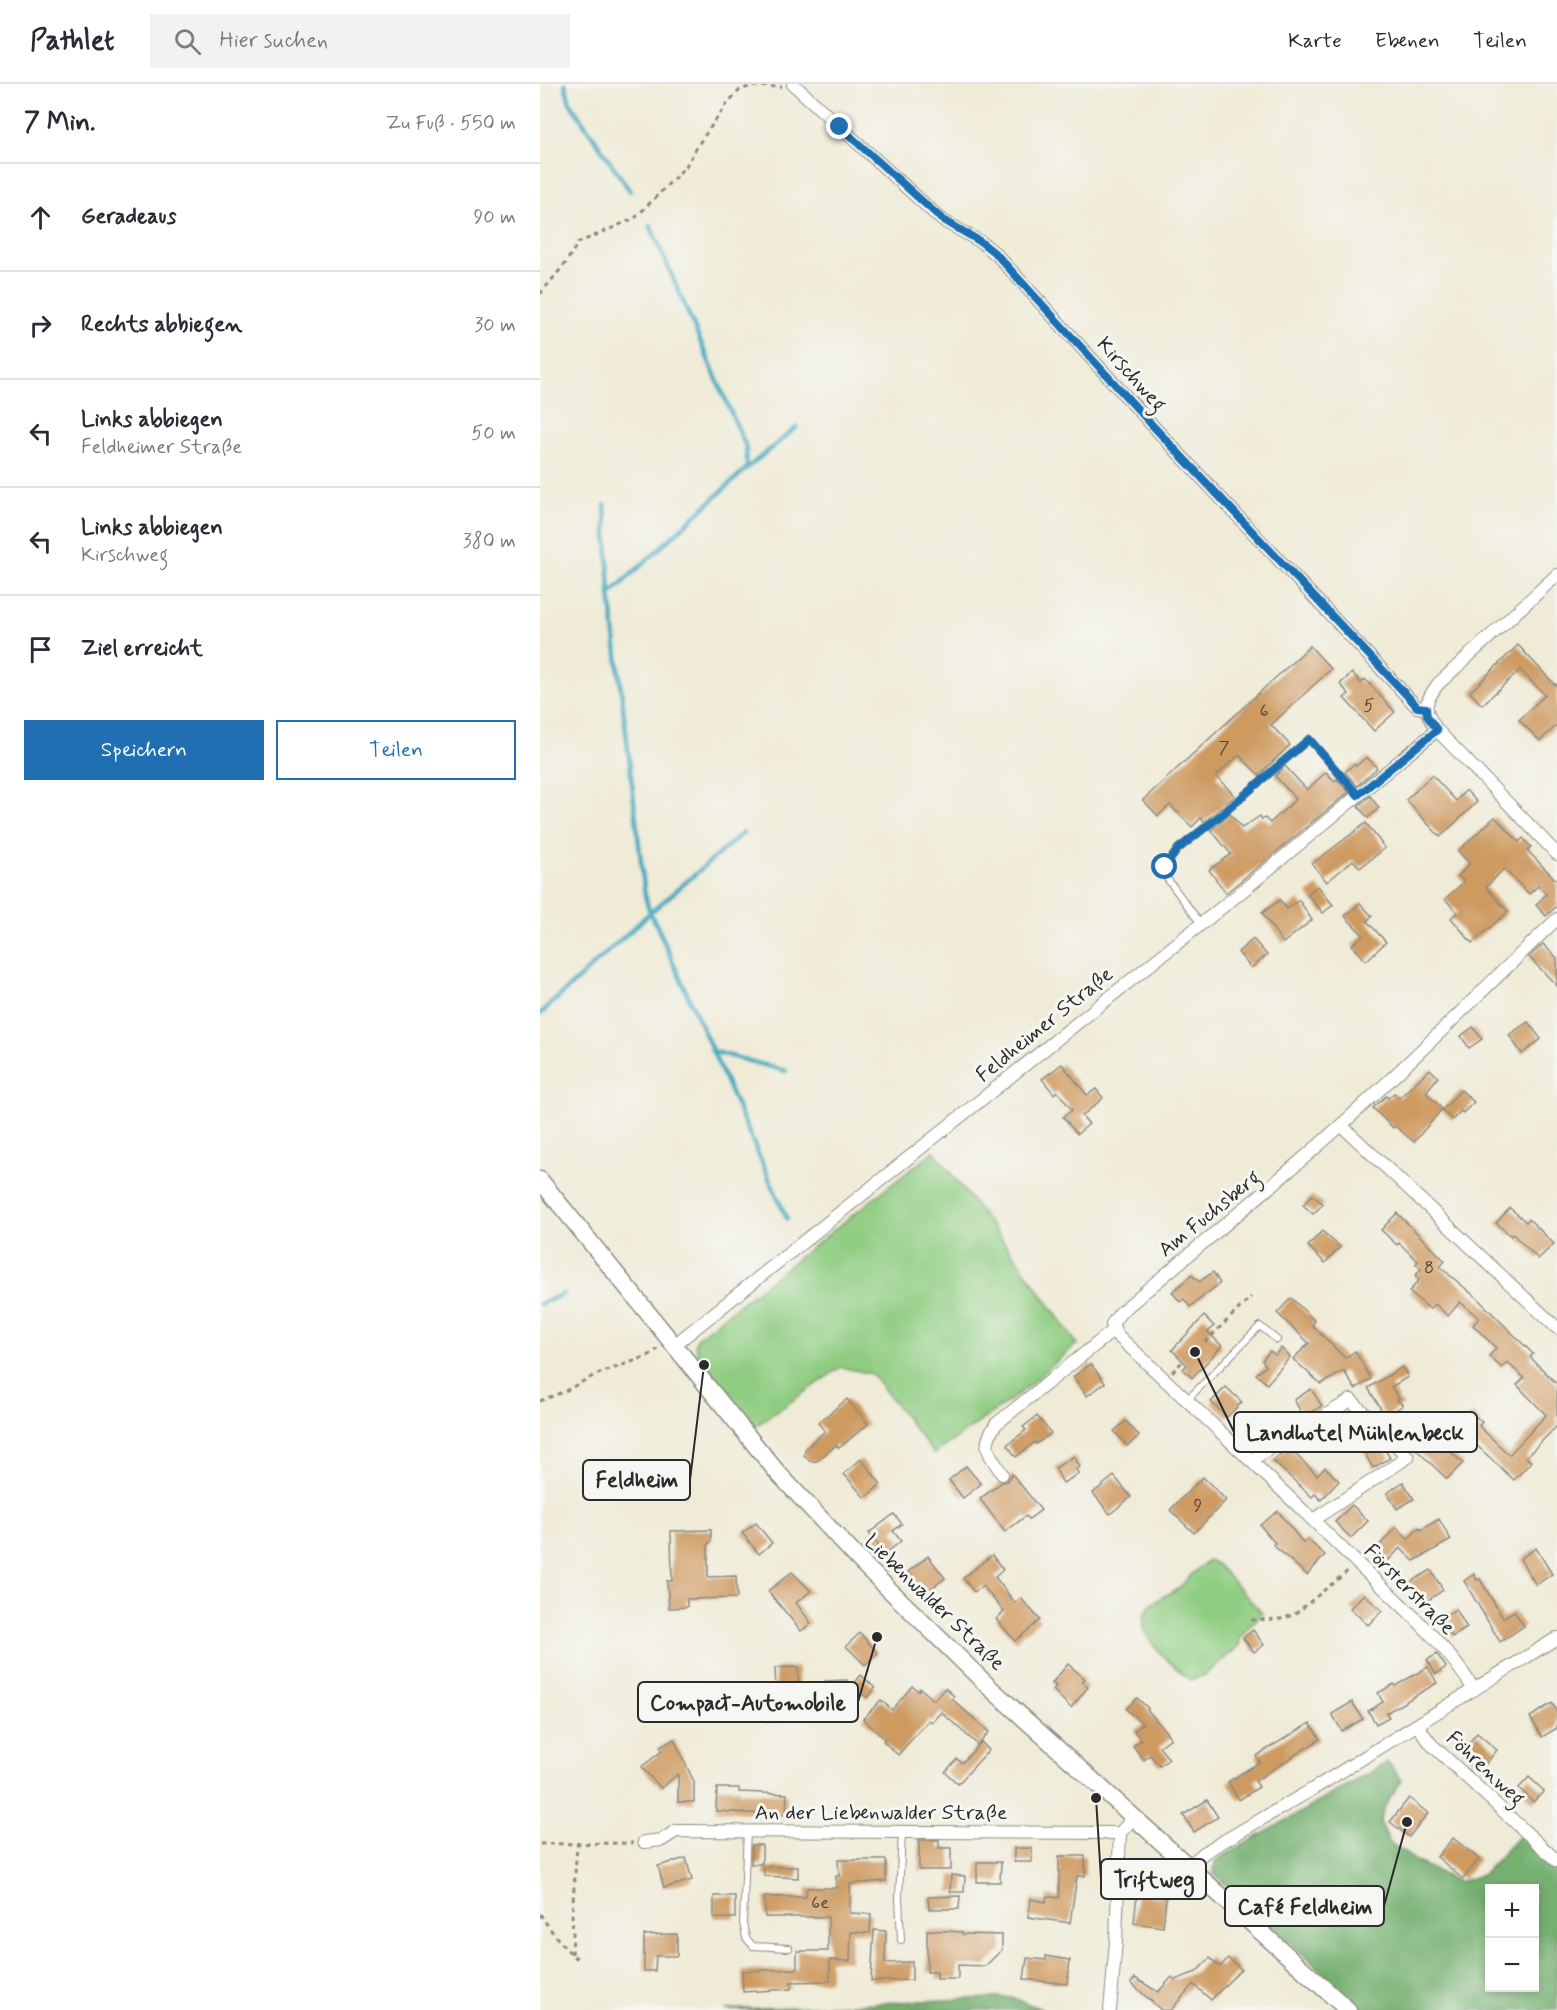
<!DOCTYPE html>
<html lang="de">
<meta charset="utf-8">
<style>
:root{--surface:#fff;--page:#f2f2f3;--text:#2b2b33;--muted:#7c7c81;--line:#e1e1e2;--accent:#1f6fb2}
body{margin:0;font-family:Mynerve,sans-serif;background:var(--page);color:var(--text)}
.controls{position:absolute;right:18px;bottom:18px;display:grid;overflow:hidden;border-radius:0px;box-shadow:0 3px 9px #0003}
.controls button{width:54px;height:54px;display:grid;place-items:center;padding:0;border:0;border-bottom:2px solid var(--line);background:var(--surface);color:var(--text);font:30px sans-serif}
.stop{position:absolute;width:18px;height:18px;margin:-14px;border:4px solid #1f6fb2;border-radius:50%;background:#fff}
.stop.end{background:#1f6fb2;border-color:#fff;box-shadow:0 2px 6px #0008}
.list{margin:0;padding:0;list-style:none}
h2{display:flex;justify-content:space-between;align-items:center;height:78px;margin:0;padding:0 24px;font-size:26px}
h2 small{font-size:20px;font-weight:400;color:var(--muted)}
.list li{display:grid;grid-template-columns:39px 1fr auto;gap:18px;align-items:center;box-sizing:border-box;height:108px;padding:0 24px;border-top:2px solid var(--line)}
.list b{display:block;font-size:22px;white-space:nowrap}
.list p{margin:0;font-size:20px;white-space:nowrap;color:var(--muted)}
.list em{font-size:20px;font-style:normal;color:var(--muted)}
.actions{display:flex;gap:12px;padding:18px 24px}
.actions a{flex:1;padding:14px 0;border:2px solid var(--accent);border-radius:0px;text-align:center;font-size:21px;color:var(--accent)}
.actions .main{background:var(--accent);color:#fff}
.icon{flex:none;width:33px;height:33px;fill:none;stroke:currentColor;stroke-width:2;stroke-linecap:round;stroke-linejoin:round}
.map{position:relative;flex:none;width:1017px;height:1926px;overflow:hidden}
header{display:flex;align-items:center;gap:36px;box-sizing:border-box;height:84px;padding:0 30px;background:var(--surface);border-bottom:2px solid var(--line)}
header strong{font-size:28px}
nav{display:flex;gap:33px;margin-inline-start:auto;font-size:21px}
.search{width:420px;height:54px;background:var(--page);display:flex;align-items:center;gap:15px;box-sizing:border-box;padding:0 21px;border-radius:0px;color:var(--muted);font-size:22px}
main{display:flex}
aside{flex:1;background:var(--surface)}
.map>svg:first-child{display:block}
.green{fill:#90cd82;stroke:#5e7c56;stroke-width:1.5}
.forest{fill:#74b070;stroke:#506e4e;stroke-width:1.5;fill-rule:evenodd}
.lines{fill:none;stroke-linecap:round;stroke-linejoin:round}
.stream{stroke:#40a9c0;stroke-width:4.5}
.building{fill:#ce9a60}
.service-casing{stroke:#8d8b81;stroke-width:8}
.minor-casing{stroke:#8d8b81;stroke-width:14}
.secondary-casing{stroke:#8d8b81;stroke-width:19}
.path{stroke:#8d8b81;stroke-width:3;stroke-dasharray:4.5 4.5;stroke-linecap:butt}
.service{stroke:#fff;stroke-width:6}
.minor{stroke:#fff;stroke-width:12}
.secondary{stroke:#fff;stroke-width:16}
.route{stroke:#1f6fb2;stroke-width:8}
.labels{text-anchor:middle;stroke-width:6;stroke-linejoin:round;paint-order:stroke}
.number-label{font-size:18px;fill:#544738}
.street-label{font-size:21px;fill:#2b2b2b;stroke:#f6f6f2}
.leader{fill:none;stroke:#2b2b2b;stroke-width:2}
.callout-dot{fill:#2b2b2b;stroke:#f6f6f2;stroke-width:2}
.callout{fill:#f6f6f2;stroke:#2b2b2b;stroke-width:2}
.callout-label{font-size:22px;text-anchor:middle;font-weight:bold;fill:#2b2b2b}
</style>
<header>
<strong>Pathlet</strong>
<div class="search"><svg class="icon" aria-label="search" viewBox="0 0 24 24"><circle cx="10" cy="10" r="6"/><path d="M15 15l6 6"/></svg>Hier suchen</div>
<nav><a>Karte</a><a>Ebenen</a><a>Teilen</a></nav>
</header>
<main>
<aside>
<h2>7 Min.<small>Zu Fuß · 550 m</small></h2>
<ul class="list">
<li><svg class="icon" aria-label="ahead" viewBox="0 0 24 24"><path d="M12 20V5M6 11l6-6 6 6"/></svg><div><b>Geradeaus</b></div><em>90 m</em></li>
<li><svg class="icon" aria-label="right" viewBox="0 0 24 24"><path d="M7 20v-9h11M14 6l5 5-5 5"/></svg><div><b>Rechts abbiegen</b></div><em>30 m</em></li>
<li><svg class="icon" aria-label="left" viewBox="0 0 24 24"><path d="M17 20v-9H6M10 6l-5 5 5 5"/></svg><div><b>Links abbiegen</b><p>Feldheimer Straße</p></div><em>50 m</em></li>
<li><svg class="icon" aria-label="left" viewBox="0 0 24 24"><path d="M17 20v-9H6M10 6l-5 5 5 5"/></svg><div><b>Links abbiegen</b><p>Kirschweg</p></div><em>380 m</em></li>
<li><svg class="icon" aria-label="arrive" viewBox="0 0 24 24"><path d="M6 21V4h12l-3 4 3 4H6"/></svg><div><b>Ziel erreicht</b></div></li>
</ul>
<div class="actions"><a class="main">Speichern</a><a>Teilen</a></div>
</aside>
<div class="map">
<svg width="1017" height="1926" viewBox="0 0 1017 1926">
<rect width="100%" height="100%" fill="#f6f6f2"/>
<filter id="ink" filterUnits="userSpaceOnUse"><feTurbulence type="fractalNoise" baseFrequency=".0167" numOctaves="2"/><feDisplacementMap in="SourceGraphic" scale="12" xChannelSelector="R" yChannelSelector="G"/><feConvolveMatrix kernelMatrix="1 2 1 2 8 2 1 2 1" color-interpolation-filters="sRGB"/></filter>
<filter id="wash" filterUnits="userSpaceOnUse"><feTurbulence type="fractalNoise" baseFrequency=".008" numOctaves="4" result="noise"/><feDisplacementMap in="SourceGraphic" scale="24" xChannelSelector="R" yChannelSelector="G"/><feGaussianBlur stdDeviation="1.35" result="paint"/><feColorMatrix in="noise" values="0 0 0 0 0 0 0 0 0 0 0 0 0 0 0 0 0 1.4 0 .05"/><feComposite in="paint" operator="in"/></filter>
<g filter="url(#wash)">
<rect width="100%" height="100%" fill="#efebd7"/>
<!-- green -->
<g class="green">
<path d="M394,1067l79,103 64,90 -58,50 -85,60 -62,-80 -31,-7 -87,60 -26,-31 2,-2 -32,-39 -3,-10 2,-7z"/>
<path d="M669,1476l9,5 44,48 -22,24 -1,9 -34,29 -15,5c-16,-14 -59,-45 -43,-70 6,-10 21,-15 31,-21 5,-4 8,-10 13,-14 5,-5 12,-10 18,-15z"/>
</g>
<!-- forest -->
<g class="forest">
<path d="M848,1678l14,18 -16,24 -6,17 9,21 30,21 41,19 23,-8 37,-39 37,36v139h-193l-150,-136 1,-13zM994,1804v100h-44v-100z"/>
<path d="M471,1913l32,13h-318z"/>
</g>
<g class="lines">
<!-- stream -->
<g class="stream">
<path d="M25,0l5,19 60,88"/>
<path d="M207,384l50,-41"/>
<path d="M65,421l5,89 35,302 5,17 7,13 130,293"/>
<path d="M70,510l137,-126 -1,-21 -96,-222"/>
<path d="M0,930l110,-101 93,-80"/>
<path d="M172,967l74,20"/>
<path d="M0,1220l23,-10"/>
</g>
</g>
<g id="blocks">
<!-- building -->
<g class="building">
<path d="M978,561l37,40 2,-1v41l-17,16 -21,-21 26,-25 -25,-25 -38,35 -12,-13z"/>
<path d="M770,562l21,23 -60,56 19,20 -31,30 -20,-20 -23,21 19,20 -31,26 -3,-4 -9,9 -22,-22 -12,11 -15,-16z"/>
<path d="M812,589l9,10 4,-4 30,33 -21,19 -30,-33 5,-4 -9,-10z"/>
<path d="M827,673l10,11 -20,18 -12,-14 9,-8 2,2z"/>
<path d="M745,682l22,24 19,-18 8,9 3,-2 12,13 -123,101 -17,-23 22,-16 -20,-24 19,-16 12,14 18,-12 2,3 3,-1 5,5 26,-24 -21,-23z"/>
<path d="M892,691l24,26 10,-11 11,12 -37,35 -34,-37z"/>
<path d="M830,712l9,12 -11,10 -10,-12z"/>
<path d="M955,733l24,25 4,-4 8,9 -4,3 30,31v25l-11,10 -10,-11 10,-11 -8,-8 -9,8 -25,-25 -18,18 22,25 -36,31 -21,-25 6,-6 -12,-13 19,-17 -6,-6 12,-12 -12,-13z"/>
<path d="M826,739l19,25 -25,20 -7,-8 -26,22 -15,-18z"/>
<path d="M778,802l15,19 -10,8 -16,-19z"/>
<path d="M740,816l7,9 12,-9 13,20 -29,23 -21,-30z"/>
<path d="M820,819l12,13 -5,5 19,21 -20,19 -14,-16 11,-10 -18,-19z"/>
<path d="M713,855l14,16 -16,13 -13,-16z"/>
<path d="M1003,860l14,14v28l-28,-29z"/>
<path d="M988,938l13,17 -19,15 -13,-19z"/>
<path d="M933,943l9,12 -13,9 -8,-12z"/>
<path d="M522,980l25,31 9,-6 7,9 -21,18 7,8 -12,10 -14,-17 9,-7 -15,-19 -3,3 -12,-15z"/>
<path d="M890,985l8,8 -12,15 16,17 -28,33 -19,-16 -2,2 -20,-20 13,-12 2,2 6,-5 5,5z"/>
<path d="M921,1006l13,12 -11,11 -2,-2 -9,9 -10,-10z"/>
<path d="M772,1111l11,9 -10,10 -10,-9z"/>
<path d="M970,1124l16,14 3,-3 25,25 -16,15 -25,-25 -2,2 -15,-13z"/>
<path d="M857,1129l48,48 -5,6 38,32 55,55 -3,3 27,27v42l-31,31 5,5 -17,18 -56,-52 14,-15 10,9 -3,4 30,29 37,-40 -29,-30 7,-7 -17,-16 -5,6 -13,-12 7,-8 -23,-23 6,-7 -19,-16 -12,14 -13,-12 -5,5 -21,-17 10,-12 -4,-4 6,-7 -5,-5 2,-3 -19,-18 -2,2 -16,-15z"/>
<path d="M782,1147l18,16 -15,16 -17,-17z"/>
<path d="M673,1188l7,11 -30,24 -6,-8 -4,3 -8,-10 20,-17 7,7z"/>
<path d="M751,1214l24,23 -3,4 33,33 10,-7 16,28 -16,10 -11,-18 -23,13 -28,-25 16,-16 -32,-30z"/>
<path d="M664,1232l10,10 -6,6 14,14 -30,32 -9,-9 4,-4 -15,-15z"/>
<path d="M741,1264l9,9 -23,27 -11,-10 10,-8 -4,-6 8,-9 5,4z"/>
<path d="M551,1280l14,19 -18,13 -14,-19z"/>
<path d="M862,1283l6,10 -17,10 8,11 -2,2 6,5 -17,12 -18,-29z"/>
<path d="M686,1303l16,15 -15,15 -16,-15z"/>
<path d="M771,1305l11,17 -18,11 -10,-17z"/>
<path d="M307,1315l21,25 -29,24 -3,-3 -19,16h-7l-6,-6 2,-7 19,-17 -7,-8z"/>
<path d="M811,1327l13,20 -20,13 -10,-16 6,-4 -3,-4z"/>
<path d="M497,1332l14,17 -15,11 -1,-2 -19,15 -9,-12 19,-15 -3,-3z"/>
<path d="M874,1335l49,44 -16,16 -47,-45z"/>
<path d="M586,1337l13,15 -12,10 -13,-15z"/>
<path d="M840,1358l10,16 -17,10 -9,-16z"/>
<path d="M748,1363l29,28 8,-8 14,14 -18,19 -6,-6 -3,3 -39,-36z"/>
<path d="M534,1372l6,11 -4,2 3,5 -16,9 -8,-15z"/>
<path d="M321,1375l20,25 -16,14 -21,-24z"/>
<path d="M426,1382l15,18 -18,14 -14,-18z"/>
<path d="M472,1390l29,36 -12,9 -3,-3 -21,16 -25,-33 22,-17 5,-1z"/>
<path d="M574,1392l17,21 -21,17 -17,-21z"/>
<path d="M663,1393l23,23 -32,33 -24,-23z"/>
<path d="M863,1398l11,17 -17,10 -10,-16z"/>
<path d="M812,1421l16,16 -17,17 -16,-16z"/>
<path d="M738,1427l25,32 4,-4 18,16 -18,20 -34,-30 2,-2 -15,-18z"/>
<path d="M354,1430l8,10 -9,7 8,10 -16,13 -16,-21z"/>
<path d="M899,1435l12,21 -37,21 -14,-13 -11,12 -12,-12 19,-21 12,12 11,-11 2,2z"/>
<path d="M216,1439l16,20 -13,11 -17,-21z"/>
<path d="M171,1446v12l-3,1v34l28,-1 1,22 -50,1v8l-18,1 -2,-27h5l-1,-50z"/>
<path d="M996,1464l16,26 -16,11 -16,-26z"/>
<path d="M452,1471l11,15 -8,7 20,26 6,-5 19,22 -25,21 -19,-22 8,-7 -21,-26 -9,6 -11,-14z"/>
<path d="M388,1472l17,22 -20,15 -17,-21z"/>
<path d="M891,1486l12,20 -19,13 -14,-21z"/>
<path d="M252,1488l19,19 -15,12 15,20 -10,8 -33,-40z"/>
<path d="M934,1490l3,6 3,-1 23,39 11,-7 10,15 -24,16 -36,-61z"/>
<path d="M824,1510l18,17 -14,14 -18,-17z"/>
<path d="M916,1525l11,19 -15,9 -11,-19z"/>
<path d="M713,1546l11,15 -10,7 -11,-14z"/>
<path d="M320,1549l18,20 -13,12 -19,-19z"/>
<path d="M897,1570l9,13 -10,7 -9,-14z"/>
<path d="M528,1580l17,15 -3,3 6,5 -17,21 -18,-18 3,-4 -4,-3z"/>
<path d="M258,1583l1,31 -10,1 -13,-8 -1,-23z"/>
<path d="M888,1583l9,16 -51,30 3,4 -13,7 -8,-13 15,-9 -5,-9 16,-9 1,2z"/>
<path d="M321,1591l14,13 -8,10 -14,-13z"/>
<path d="M307,1596l1,22 -22,1 -1,-22z"/>
<path d="M372,1602l6,5 2,-3 14,12 11,-12 9,8 -2,3 37,33 -11,13 -37,-33 -9,10 -3,-2 -31,35 -15,-14 2,-2 -22,-20 18,-19 11,10z"/>
<path d="M597,1614l11,10 -1,1 24,29 -12,9 10,12 -9,7 -10,-11 -6,5 -11,-14 8,-6 -7,-9 9,-7 -17,-15z"/>
<path d="M812,1618l11,17 -21,12 -10,-17z"/>
<path d="M243,1619l1,18 -18,1 -1,-18z"/>
<path d="M1012,1619l5,9v16l-15,9 -12,-20z"/>
<path d="M770,1639l10,16 -65,42 4,6 -20,13 -11,-18 32,-20 -4,-6z"/>
<path d="M937,1649l20,17 -14,17 -20,-17z"/>
<path d="M134,1655l20,43v20h-16v-28l-17,14 -20,-21 21,-16 -2,-4z"/>
<path d="M441,1658l8,8 -31,34 -13,-12 12,-13 5,4z"/>
<path d="M989,1693l15,14 -11,11 -14,-14z"/>
<path d="M177,1704h22v4l48,2 -1,21 -70,-4z"/>
<path d="M869,1714l19,15 -19,24 -19,-15z"/>
<path d="M667,1716l11,17 -24,15 -11,-17z"/>
<path d="M913,1754l26,21 -16,20 -26,-22z"/>
<path d="M379,1756h20v8h12v22h-32z"/>
<path d="M212,1761h10v19h-11z"/>
<rect x="474" y="1764" width="18" height="14"/>
<path d="M519,1772h26v20h-8l-7,47 -42,-6 3,-18 15,3 1,-6 12,2z"/>
<path d="M146,1774l6,22 -28,8 -6,-22z"/>
<path d="M298,1776h48v21l-36,3v29l21,1 -1,19 -19,-1 -1,29 -20,-1v21l-39,1v7l-48,3 -1,-21 55,-2v-18h31v-34h-63v-20h41l1,-9h29v-12h3z"/>
<path d="M437,1778h24l-1,20h-23z"/>
<path d="M224,1783h34v11l-34,-2z"/>
<path d="M411,1791l14,1 -1,16h-14z"/>
<path d="M597,1810l29,4 -3,29 -29,-4z"/>
<rect x="174" y="1812" width="21" height="22"/>
<path d="M420,1812l-1,13h-30l-1,-12z"/>
<path d="M334,1846l12,1 -1,32 27,-1v18l-41,1z"/>
<path d="M387,1846l35,2v2l40,1v15l-17,16 -27,-1v14h-21v-7h-10z"/>
<path d="M137,1850v22h-21l-1,15h-11v-36z"/>
<path d="M506,1872l24,4 -3,24 -43,-5 3,-21 19,2z"/>
<path d="M670,1874l10,9 8,-9 13,11 -30,31 -18,-16 -22,26h-10l-30,-27 4,-5 23,14 14,-15 3,3 21,-8z"/>
</g>
</g>
</g>
<g filter="url(#ink)">
<use href="#blocks" fill-opacity="0" stroke="#8d8b81" stroke-width="1.5"/>
<g class="lines">
<!-- service casing -->
<g class="service-casing">
<g id="service">
<path d="M661,840l-35,-47 -1,-10 13,-18 48,-38 83,-72 49,56"/>
<path d="M647,1316l73,-74 17,14"/>
<path d="M207,1747l-4,92 3,15 7,8 36,2"/>
<path d="M361,1856l-2,-43 3,-65"/>
</g>
</g>
<!-- minor casing -->
<g class="minor-casing">
<g id="minor">
<path d="M253,0l149,136 39,22 15,12 157,172 264,281 9,1"/>
<path d="M1017,491l-119,109c-15,20 -15,26 -1,46l120,124"/>
<path d="M801,1041l216,203"/>
<path d="M133,1262l567,-453 197,-163"/>
<path d="M711,1376l100,-60 57,57 -95,63"/>
<path d="M462,1390c-13,-22 -22,-26 -6,-50l118,-94"/>
<path d="M934,1606c-28,-48 -80,-91 -120,-130 -78,-76 -157,-151 -237,-225l-5,-11 8,-11c73,-63 148,-122 219,-186 75,-67 145,-139 218,-208"/>
<path d="M877,1641l14,19 126,117"/>
<path d="M104,1758l18,-2 14,-9 444,2"/>
<path d="M648,1783l17,-15 108,-63 244,-151"/>
<path d="M570,1926l6,-69 4,-108 14,-16"/>
</g>
</g>
<!-- secondary casing -->
<g class="secondary-casing">
<path id="secondary" d="M0,1096l237,292 87,93 124,121 360,324"/>
</g>
<!-- path -->
<g class="path">
<path d="M0,210l25,-30 13,-21 57,-25 18,-18 33,-34 14,-24 29,-41 11,-11 12,-4 30,1"/>
<path d="M665,1258l46,-45"/>
<path d="M632,1288l11,-11"/>
<path d="M0,1317l25,-10 30,-16 53,-19 10,-7"/>
<path d="M711,1536l30,-1 14,-5 54,-44"/>
<path d="M0,1760l93,-1"/>
<path d="M0,1830c12,18 22,33 39,46"/>
<path d="M32,1870l1,-20 -1,-18 5,-71"/>
</g>
<!-- service -->
<use href="#service" class="service"/>
<!-- minor -->
<use href="#minor" class="minor"/>
<!-- secondary -->
<use href="#secondary" class="secondary"/>
</g>
</g>
<g class="lines" filter="url(#ink)">
<!-- route -->
<path class="route" d="M300,43l102,92 39,23 15,12 157,172 261,277 3,4 9,1 1,8 10,14 -79,65 -49,-56 -83,72 -48,38 -13,18"/>
</g>
<g class="labels">
<!-- number labels -->
<g class="number-label">
<text x="829" y="627">5</text>
<text x="724" y="632">6</text>
<text x="684" y="669">7</text>
<text x="889" y="1189">8</text>
<text x="658" y="1427">9</text>
<text x="280" y="1824">6e</text>
</g>
<!-- street labels -->
<g class="street-label">
<text transform="translate(592 290) rotate(48)" y="7">Kirschweg</text>
<text transform="translate(504 940) rotate(-39)" y="7">Feldheimer Straße</text>
<text transform="translate(669 1129) rotate(-39)" y="7">Am Fuchsberg</text>
<text transform="translate(870 1505) rotate(45)" y="7">Försterstraße</text>
<text transform="translate(395 1518) rotate(44)" y="7">Liebenwalder Straße</text>
<text transform="translate(946 1684) rotate(43)" y="7">Föhrenweg</text>
<text x="341" y="1735">An der Liebenwalder Straße</text>
</g>
</g>
<!-- callouts -->
<path class="leader" d="M655 1268L694 1348M164 1281L150 1396M337 1553L318 1618M556 1714L561 1795M867 1738L844 1822"/>
<g class="callout-dot">
<circle cx="655" cy="1268" r="6"/>
<circle cx="164" cy="1281" r="6"/>
<circle cx="337" cy="1553" r="6"/>
<circle cx="556" cy="1714" r="6"/>
<circle cx="867" cy="1738" r="6"/>
</g>
<g class="callout">
<rect x="694" y="1328" width="243" height="40" rx="6"/>
<rect x="43" y="1376" width="107" height="40" rx="6"/>
<rect x="98" y="1598" width="220" height="40" rx="6"/>
<rect x="561" y="1775" width="105" height="40" rx="6"/>
<rect x="685" y="1802" width="159" height="40" rx="6"/>
</g>
<g class="callout-label">
<text x="815" y="1356">Landhotel Mühlenbeck</text>
<text x="97" y="1403">Feldheim</text>
<text x="208" y="1626">Compact-Automobile</text>
<text x="614" y="1803">Triftweg</text>
<text x="765" y="1830">Café Feldheim</text>
</g>
</svg>
<div class="controls">
<button>+</button>
<button>−</button>
</div>
<div class="stop" style="left:625px;top:783px"></div>
<div class="stop end" style="left:300px;top:43px"></div>
</div>
</main>
